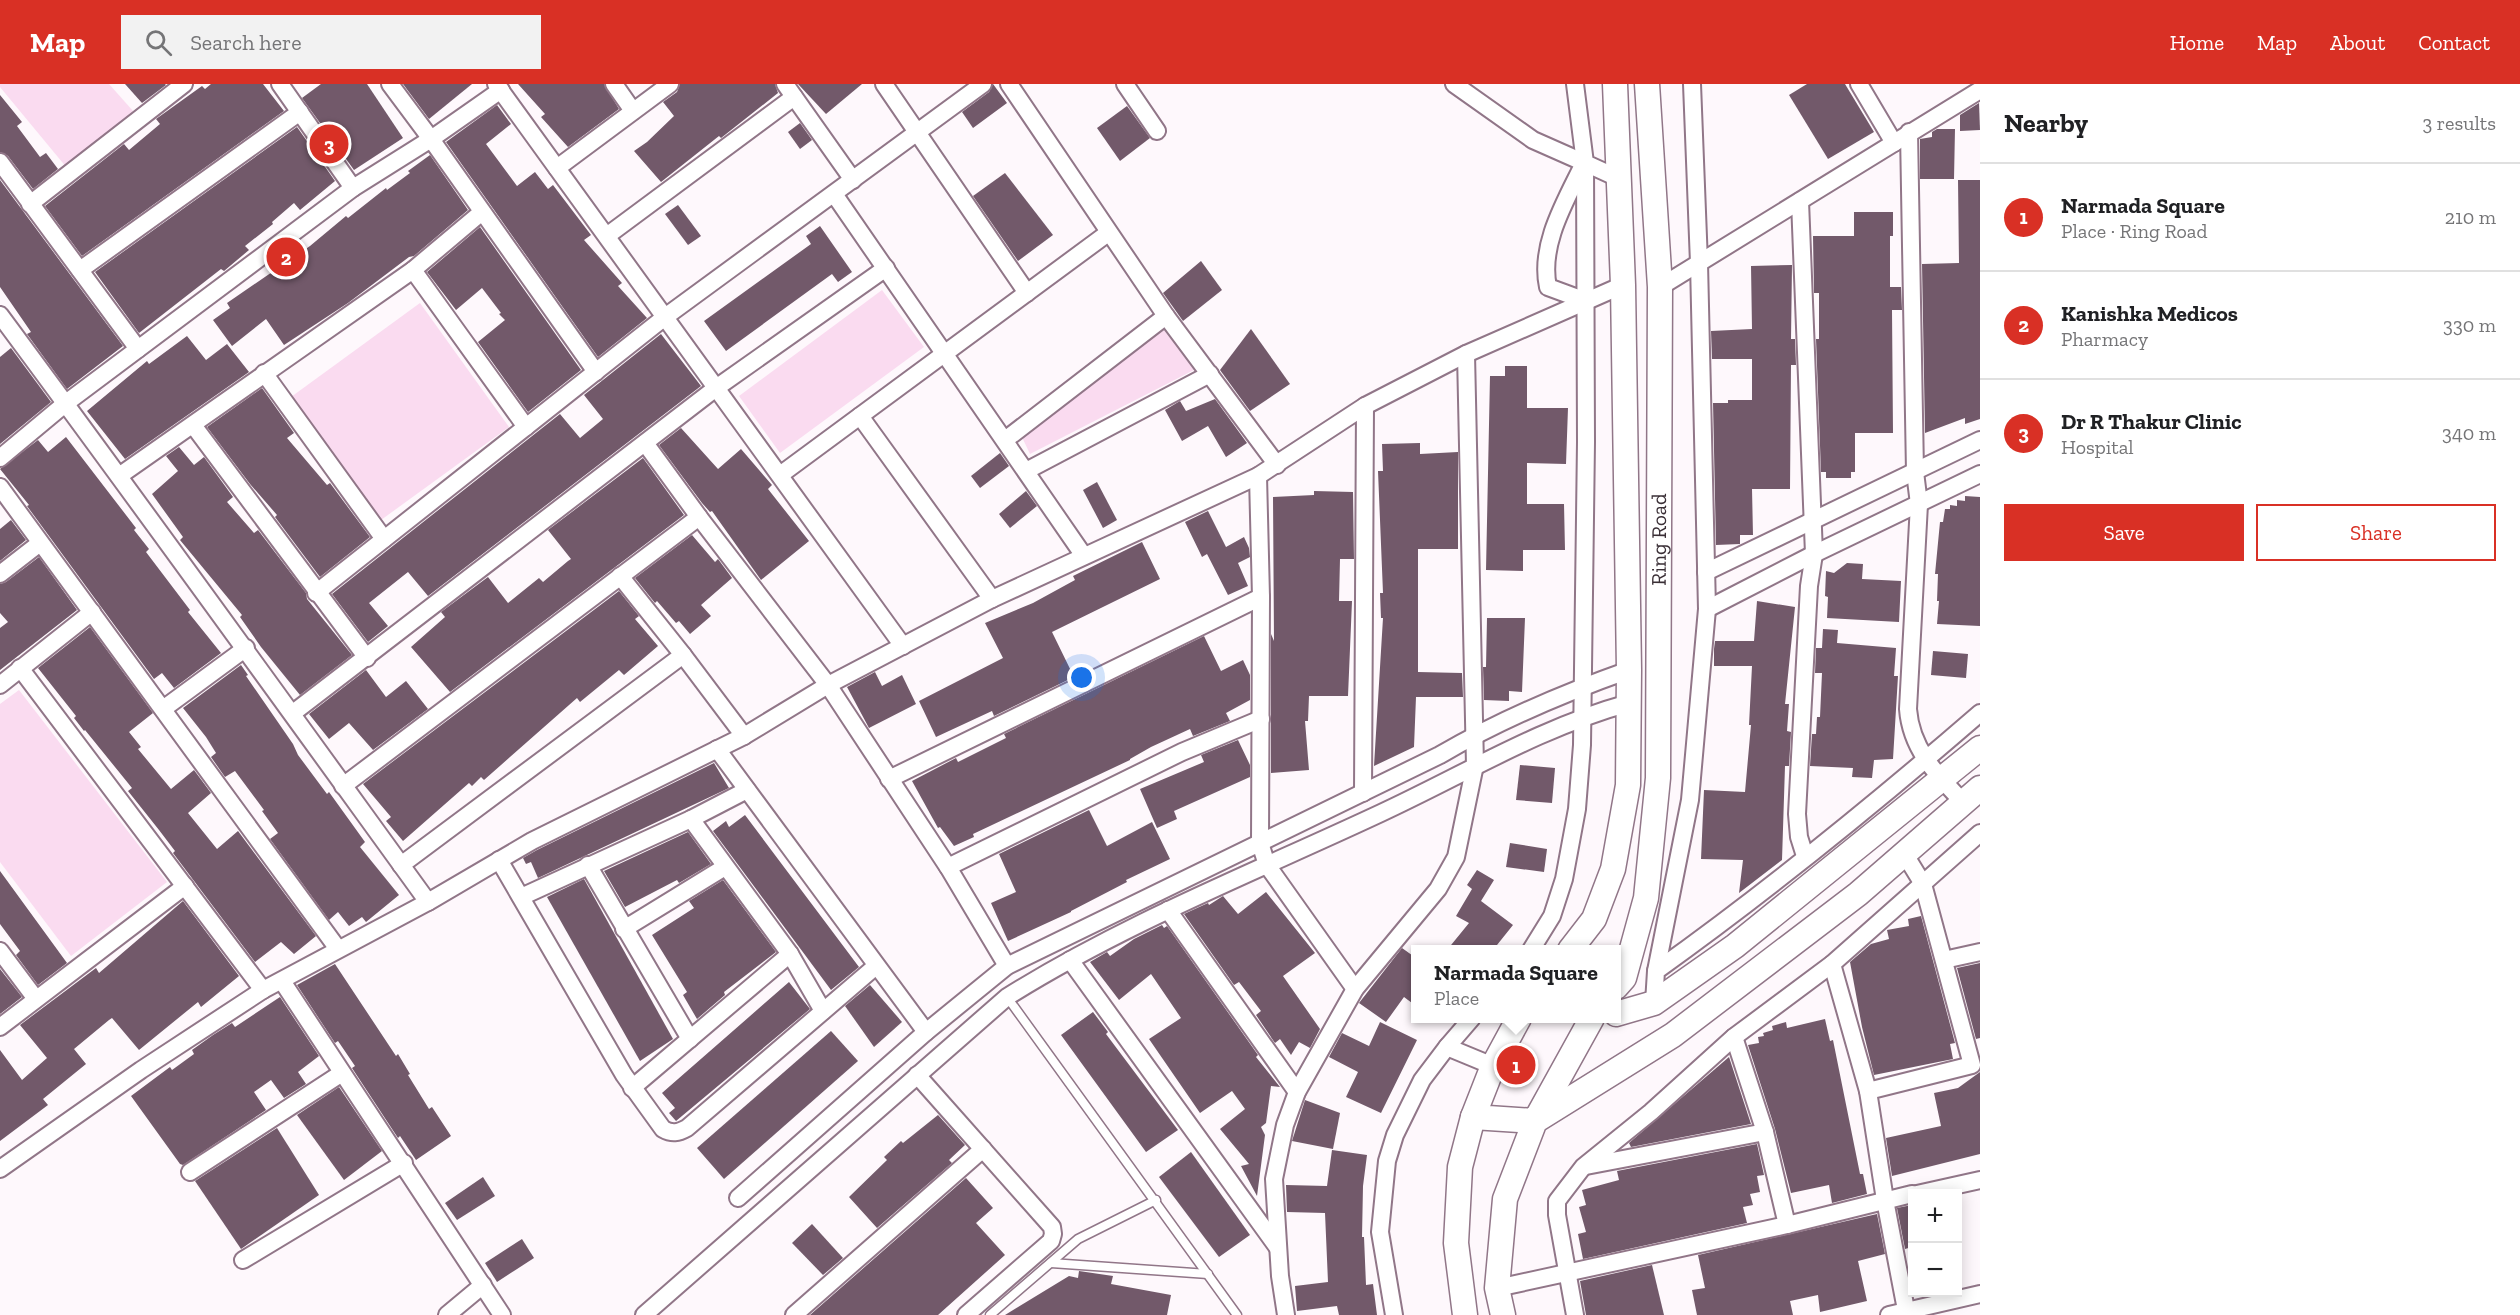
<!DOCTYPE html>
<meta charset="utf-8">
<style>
:root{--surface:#fff;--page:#f2f2f2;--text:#202124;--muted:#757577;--line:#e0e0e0;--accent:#d93025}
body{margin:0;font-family:"Zilla Slab",serif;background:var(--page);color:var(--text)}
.controls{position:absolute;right:18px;bottom:18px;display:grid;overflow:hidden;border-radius:0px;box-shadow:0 3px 15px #0003}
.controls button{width:54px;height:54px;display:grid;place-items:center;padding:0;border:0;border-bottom:2px solid var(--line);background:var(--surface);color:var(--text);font:30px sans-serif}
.you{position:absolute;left:1082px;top:594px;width:21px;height:21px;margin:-15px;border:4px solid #fff;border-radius:50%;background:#1a73e8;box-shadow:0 0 0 9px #1a73e833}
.badge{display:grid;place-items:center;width:39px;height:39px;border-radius:50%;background:var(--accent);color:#fff;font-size:20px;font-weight:700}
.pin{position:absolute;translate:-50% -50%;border:3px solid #fff;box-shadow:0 2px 6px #0006}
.popup{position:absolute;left:1411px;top:861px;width:210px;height:78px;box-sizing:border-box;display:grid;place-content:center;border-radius:0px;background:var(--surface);filter:drop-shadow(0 2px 4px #0005);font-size:20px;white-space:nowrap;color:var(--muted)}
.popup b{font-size:22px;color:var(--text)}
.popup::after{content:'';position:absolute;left:50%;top:100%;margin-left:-12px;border:12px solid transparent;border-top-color:var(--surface)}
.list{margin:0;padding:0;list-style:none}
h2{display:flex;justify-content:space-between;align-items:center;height:78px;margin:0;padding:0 24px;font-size:26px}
h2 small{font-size:20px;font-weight:400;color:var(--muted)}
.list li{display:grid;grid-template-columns:39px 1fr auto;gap:18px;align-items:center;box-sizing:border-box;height:108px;padding:0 24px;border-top:2px solid var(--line)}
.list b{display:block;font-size:22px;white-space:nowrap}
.list p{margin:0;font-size:20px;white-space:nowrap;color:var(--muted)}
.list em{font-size:20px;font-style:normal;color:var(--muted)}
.actions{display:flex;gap:12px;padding:18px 24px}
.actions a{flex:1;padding:14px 0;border:2px solid var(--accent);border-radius:0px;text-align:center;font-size:21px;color:var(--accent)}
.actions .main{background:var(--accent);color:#fff}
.icon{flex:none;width:33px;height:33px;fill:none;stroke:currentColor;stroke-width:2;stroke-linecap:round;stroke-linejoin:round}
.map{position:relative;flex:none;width:1980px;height:1231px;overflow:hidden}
header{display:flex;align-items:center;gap:36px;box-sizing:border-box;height:84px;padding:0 30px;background:var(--accent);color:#fff}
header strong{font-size:28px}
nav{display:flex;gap:33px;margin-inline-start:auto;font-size:21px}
.search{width:420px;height:54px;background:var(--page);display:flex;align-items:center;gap:15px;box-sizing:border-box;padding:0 21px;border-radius:0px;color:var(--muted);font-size:22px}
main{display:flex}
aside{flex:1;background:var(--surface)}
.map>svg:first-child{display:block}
.green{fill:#fadbf0}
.building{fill:#72596a}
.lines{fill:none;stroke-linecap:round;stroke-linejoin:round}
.service-casing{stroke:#917688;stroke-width:11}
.minor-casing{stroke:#917688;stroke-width:20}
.secondary-casing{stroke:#917688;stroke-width:27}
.service{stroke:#fff;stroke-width:8}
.minor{stroke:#fff;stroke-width:16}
.secondary{stroke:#fff;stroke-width:24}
.labels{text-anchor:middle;stroke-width:6;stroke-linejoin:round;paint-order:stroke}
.street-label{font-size:21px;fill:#3a2f36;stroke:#fff}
</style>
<header>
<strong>Map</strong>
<div class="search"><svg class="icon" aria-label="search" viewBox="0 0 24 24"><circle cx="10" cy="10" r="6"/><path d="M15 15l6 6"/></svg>Search here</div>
<nav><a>Home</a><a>Map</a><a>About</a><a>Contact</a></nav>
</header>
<main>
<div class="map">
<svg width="1980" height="1231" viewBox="0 0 1980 1231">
<rect width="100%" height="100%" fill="#fef8fc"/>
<!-- green -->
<g class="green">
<path d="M0,0h109l24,27 -66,57 -67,-81z"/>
<path d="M882,206l42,57 -144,106 -41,-57z"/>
<path d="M420,219l89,124 -128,93 -90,-123z"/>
<path d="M1164,246l30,40 -164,84 -9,-19z"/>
<path d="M19,606l148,192 -96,74 -71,-94v-158z"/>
</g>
<!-- building -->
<g class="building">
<path d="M125,0h40l1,1 -24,18z"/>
<path d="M211,0h52l21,27 -202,145 -37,-50 79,-62 5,6 31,-26 -4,-5 46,-33 3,3z"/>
<path d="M321,0h46l36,54 -49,32 -52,-72z"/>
<path d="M403,0h69l-43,35z"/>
<path d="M518,0h86l15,25 -51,38 -27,-30 4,-3z"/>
<path d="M680,0h95l3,9 -57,45 -2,-2 -58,46 -27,-31 13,-9 27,-26 -11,-14 14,-10z"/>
<path d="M798,0h64l-36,30z"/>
<path d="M993,0l14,19 -34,25 -11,-16 27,-20z"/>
<path d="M1807,0h38l29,48 -46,27 -39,-64z"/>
<path d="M0,11l22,27 -5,4 23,31 6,-4 12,16 -25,20 -25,-33 -8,-4z"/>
<path d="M1979,19l1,27 -20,1v-16z"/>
<path d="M497,21l14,19 -25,20 31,42 18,-14 13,17 5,-4 38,50 -7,5 38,43 -4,3 29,32 -49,39 -152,-215z"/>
<path d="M1127,22l23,32 -30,23 -23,-33z"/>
<path d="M800,39l12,17 -12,9 -12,-17z"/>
<path d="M297,43l38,54 -35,29 -6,-7 -22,19 1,2 -28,22 4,4 -25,21 -3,-2 -82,64 -44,-61z"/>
<path d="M1937,45h18l-1,50h-34v-40l12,-2v-5z"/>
<path d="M430,71l38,55 -54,46 -5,1 -61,46 -64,42 -18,-26 -34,27 -19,-26 17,-12 -3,-5 83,-57 36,-30 2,2 38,-30 1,2 23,-17 -2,-2z"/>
<path d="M1005,89l48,62 -35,26 -45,-65z"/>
<path d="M0,96l123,166 -56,43 -40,-55 4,-2 -31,-45z"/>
<path d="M1958,96h22v239l-15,5v-6l-40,15 -3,-169 37,-1z"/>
<path d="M678,121l23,31 -13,9 -23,-31z"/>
<path d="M1854,128h39v24h-3v51h11l1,23h-10l1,123h-38v39h-4v6h-25v-6h-5l-5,-133h3v-46h-5l-1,-57h41z"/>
<path d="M820,142l32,46 -14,10 -6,-8 -106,77 -22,-30 107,-77 -5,-8z"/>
<path d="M480,143l101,143 -53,42 -50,-70 27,-22 -6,-6 2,-1 -19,-25 -26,22 -29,-38z"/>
<path d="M1201,177l21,29 -39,31 -20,-28z"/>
<path d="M1792,181l-1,74h4l1,26h-5l-1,124h-38l1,46h-13v9l-24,1 -3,-142h15v-3h24v-41h-40l-1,-28 41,-2 -1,-63z"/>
<path d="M1251,245l39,55 -40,27 -30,-41z"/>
<path d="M661,250l40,52 -273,210 -20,-24 -39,31 19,23 -20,16 -36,-48 228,-180 20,24 23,-19 -19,-24z"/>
<path d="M187,252l19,24 21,-16 22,28 -124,87 -38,-48 60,-50 2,3z"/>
<path d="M11,264l40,54 -51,42v-87z"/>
<path d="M1505,282h22v42h41l-2,56 -39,-1v41h37l1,46h-42v21l-37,-1 4,-194h15z"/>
<path d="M262,304l32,45 -7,5 40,47 3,-2 40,54 -50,40 -45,-60 2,-2 -27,-31 -43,-57z"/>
<path d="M1215,315l32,44 -21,14 -18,-31 -26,15 -17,-31 15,-9 6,10z"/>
<path d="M681,344l37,41 23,-20 31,36 -4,4 41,52 -48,39 -49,-69 -2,1 -8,-9 -43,-58z"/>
<path d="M66,353l70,91 -2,2 15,19 -3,3 44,58 -2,2 33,41 -47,35 -12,-15 -8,6 -127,-173 2,-1 -29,-36 38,-29 10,12z"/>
<path d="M1420,359v11l38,-2v97h-40v123l44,1 1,24h-47l-2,50 -40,19 9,-148h-2l-1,-25h3l-5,-122h5l-1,-27z"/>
<path d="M179,363l15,18 10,-8 29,40 -6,5 27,31 4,-3 48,63 1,6 45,56 -52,40 -39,-48 -21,-30 2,-2 -62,-75 3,-3 -31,-43 26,-23 -12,-15z"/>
<path d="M1000,369l9,13 -29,22 -9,-12z"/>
<path d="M643,374l41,57 -234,177 -39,-45 34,-30 -4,-5 47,-35 20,26 31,-25 4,4 25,-21 3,-2 -23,-29z"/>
<path d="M1097,398l20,38 -14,8 -20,-38z"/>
<path d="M1026,407l11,15 -27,22 -11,-14z"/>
<path d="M1314,407l39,1 1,67h-14l-1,42h13l-4,95h-39l-1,25h-3l4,49 -38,3v-139l3,7 -1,-144 41,-2z"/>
<path d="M1965,412l15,1v129l-43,-2 2,-23h-2l1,-27h-3l5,-52h3l2,-13h5v-4l7,1v-6l8,1z"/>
<path d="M1208,427l18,36 18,-10 5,11 1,9 -12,6 10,23 -20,9 -21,-41 -5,3 -17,-35z"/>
<path d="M11,436l15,20 -26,21v-32z"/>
<path d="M692,451l23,27 3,-3 14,19 -31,27 10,11 -21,18 -11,-13 -3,2 -19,-22 -2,2 -20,-25z"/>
<path d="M1142,458l18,37 -108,53 22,45 -80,39 -2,-5 -56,26 -17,-36 84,-43 -18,-35 48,-20 42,-23 -2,-4z"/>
<path d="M39,473l38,53 -77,60v-42l8,-6 -8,-9v-29l6,-2z"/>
<path d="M1847,479l16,1 -1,15 39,2 -2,41 -72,-4 1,-21 -3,-1 1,-25 8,2z"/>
<path d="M619,507l20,25 -4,3 23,27 -34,29 -5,-5 -39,32 -3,-4 -93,82 -3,-3 -9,9 -3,-3 -66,58 -17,-20 5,-4 -28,-33z"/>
<path d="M1757,517l38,6 -10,97h4l-2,27 4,1 -2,34h-4l-3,94 -43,33 4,-33 -42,-1 3,-69 41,2 6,-67h-2l3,-59h-38v-17l1,-8h39z"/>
<path d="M1487,534h38l-3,74 -13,-1v10l-25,-1 -1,-33h3z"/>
<path d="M90,543l63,86 -24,19 12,15 -3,2 33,40 23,-19 17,23 -23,20 29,36 21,-18 78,105 -22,18 -13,-12 -26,20 -82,-109 2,-2 -16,-21 -31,-39 4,-3 -47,-58 -1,1 -10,-13 2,-2 -38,-48z"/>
<path d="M1823,545l15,1 -1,13 59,5 -2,28h4l-5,83 -19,1 -2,18 -20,-1 1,-9 -43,-2 2,-32h4l1,-17h3l2,-44h-7l1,-25h6z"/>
<path d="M1204,552l17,35 22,-11 7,15v25l-24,13 4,8 -37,15 -3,-7 -39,18 -21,12v1l-157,74 1,3 -20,9 -14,-19 -2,1 -26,-47 44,-23 2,4 48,-24 -2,-4z"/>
<path d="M1933,567l35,3 -2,24 -35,-3z"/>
<path d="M241,581l7,10 -2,1 47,68 5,11 29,39 2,-2 36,50 -5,5 39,48 -33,27 -4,-5 -13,9 -11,-14 -9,8 -59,-81 8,-6 -16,-22 2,-1 -29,-39 -10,6 -14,-20 5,-4 -10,-16 -23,-29z"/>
<path d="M366,586l20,27 20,-16 22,28 -55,41 -24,-27 -20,16 -20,-25z"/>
<path d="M875,588l7,14 20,-11 14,29 -47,24 -22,-41z"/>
<path d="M1238,656l12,25v12l-76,34 3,8 -20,9 -17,-39 64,-27 -3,-7z"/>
<path d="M714,679l15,25 -191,90 -7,-16 -5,2 -3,-6 14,-8z"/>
<path d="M1520,681l35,3 -3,35 -36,-3z"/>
<path d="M1089,726l18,36 45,-24 18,37 -44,21 1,2 -56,29v1l-63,29 -17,-38 25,-11 -17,-38z"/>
<path d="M745,731l114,152 -28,23 -118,-159 13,-10 3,6z"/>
<path d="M688,748l23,32 -32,19 -2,-3 -52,27 -21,-36z"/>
<path d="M1510,759l37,6 -3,23 -38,-5z"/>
<path d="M1477,786l17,10 -13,21 32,24 -20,25h-46l22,-27 -13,-7 16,-27 -5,-4z"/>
<path d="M0,787l67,92 -29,22 -22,-30 4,-4 -20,-27z"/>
<path d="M584,795l89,160 -33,22 -93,-164z"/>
<path d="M723,796l53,72 -52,40 1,3 -28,24 -14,-24 4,-3 -35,-57 42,-27 -5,-7z"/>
<path d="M1266,808l49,61 -32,23 37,53 -10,19 -11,-6 -8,13 -11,-16 -5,4 -19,-28 5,-4 -22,-29 -5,3 -50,-71 24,-11 1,2 14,-9 15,18z"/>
<path d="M183,817l56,75 -38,31 -3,-5 -59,48 -27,-32 -3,2 -35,29 12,15 -43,35 5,6 -48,36v-91l22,30 25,-22 -27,-33 76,-57 3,5z"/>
<path d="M1921,832l34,127 -5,1 3,15 -79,16 -12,-48 -12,-65 21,-18 18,-5 -2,-9 22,-4 -1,-7z"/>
<path d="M1162,841l2,3 3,-2 91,129 -2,2 24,30 -9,-1 -5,37 -5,4 4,8 -8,61 -16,-30 8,-2 -29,-35 25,-20 -13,-18 -32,22 -51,-74 32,-21 -30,-44 -32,26 -29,-38 17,-10 3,4 24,-17z"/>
<path d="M1402,864l14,10v48l-12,-9 -18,25 -27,-19z"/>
<path d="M1980,879v75l-4,1 -19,-71z"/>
<path d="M335,880l61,92 2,-2 12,20 -2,1 21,34 3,-2 19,29 -35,24 -16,-24 -2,2 -46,-70 3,-2 -17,-25 -3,2 -38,-58z"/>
<path d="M0,885l22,28 -22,17z"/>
<path d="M789,898l21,27 -134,112 -7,-8 6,-5 -13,-15z"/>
<path d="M870,901l32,37 -28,25 -29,-41z"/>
<path d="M280,913l39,59 -21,16 8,12 -22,14 -13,-18 -17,12 12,18 -83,55 -3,-1 -49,-68 39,-29 2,3 22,-16 -2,-4 21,-15 19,-12 3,4z"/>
<path d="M1093,928l15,20 -2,2 72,96 -32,22 -85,-117z"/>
<path d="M1825,935l5,22 3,-1 27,134h3l4,20 -35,9 -3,-18 -38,8 -16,-64 -27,-84 11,-2 -1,-6 6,-1 -1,-3 10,-3 -1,-4 14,-4 1,6z"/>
<path d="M1380,938l37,18 -36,73 -35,-16 12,-25 -29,-15 13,-24 27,13z"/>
<path d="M831,947l27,30 -134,118 -27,-31z"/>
<path d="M1729,973l22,67 -120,23 -2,-4z"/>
<path d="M1980,988v82l-88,22 -6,-38 55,-12 -7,-33 24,-5z"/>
<path d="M339,1003l43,64 -38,29 -47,-65z"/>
<path d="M1305,1016l35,13 -7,36 -41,-8z"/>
<path d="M938,1031l27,30 -16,15 3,3 -75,65 -28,-31 38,-37 -3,-3 17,-16 2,2z"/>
<path d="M277,1044l42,67 -78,54 -46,-68z"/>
<path d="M1757,1060l7,31 -7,1 3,16 -10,2 3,11 -10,2 4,16 -164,36 -5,-25 8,-2 -7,-25 7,-2 -4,-15 37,-10 -2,-9z"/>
<path d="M1332,1066l35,5 -4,31 -1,51h2l2,48 7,-1 4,31h-38l-2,-9 -40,5 -2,-25 33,-4 -3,-69 -38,-1 -1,-27 41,1z"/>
<path d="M1191,1068l59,83 -31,22 -60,-80z"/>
<path d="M483,1093l12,19 -38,24 -12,-17z"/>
<path d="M966,1094l27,30 -17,15 29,32 -67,60h-128z"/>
<path d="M1912,1121v42l-7,2 -8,-41z"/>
<path d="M1877,1130l8,40 -27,7 9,40 -47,11 -2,-17 -28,6 3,14h-96l-5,-25 13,-2 -7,-33z"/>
<path d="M812,1140l31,34 -20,17 -31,-32z"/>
<path d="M522,1155l12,19 -37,24 -12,-19z"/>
<path d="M1652,1181l12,50h-78l-6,-34z"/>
<path d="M1079,1187l34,5 -2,8 60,11 -4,20h-162l64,-39 9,2z"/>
</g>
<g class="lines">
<!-- service casing -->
<g class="service-casing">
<g id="service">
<path d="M1007,913l230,318"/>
<path d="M1051,1179l157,11"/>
<path d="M990,1231l88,-76 78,-39"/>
</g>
</g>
<!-- minor casing -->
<g class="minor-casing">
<g id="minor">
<path d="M280,0l73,104"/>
<path d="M390,0l41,55 165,233"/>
<path d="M496,0l407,562"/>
<path d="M614,0l19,27"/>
<path d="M785,0l68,96"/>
<path d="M884,0l143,209"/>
<path d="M1009,0l157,232 111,149"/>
<path d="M1125,0l32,47"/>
<path d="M1454,0l79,56 52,23 1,279 -4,303 -5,64 -13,70 -12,37 -21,34"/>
<path d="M1575,0l10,79 35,16"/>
<path d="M1859,0l35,59"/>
<path d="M1909,48l6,340 4,32 -11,205c3,40 28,65 55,93"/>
<path d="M0,78l138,187"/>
<path d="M1583,81c-18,37 -44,80 -35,122l38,14"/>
<path d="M557,84l113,-84"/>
<path d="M834,110l250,362"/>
<path d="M1800,117l14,353 -5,32 -12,228 2,23 6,19"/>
<path d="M30,120l154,-120"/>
<path d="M608,151l186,-138"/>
<path d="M80,186l220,-158"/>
<path d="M413,186l113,157"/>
<path d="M1660,203l320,-197"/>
<path d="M0,231c144,194 286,391 428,587"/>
<path d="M264,289l120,166"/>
<path d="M860,332l132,183"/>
<path d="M193,341l174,233"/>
<path d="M1005,356l161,-124"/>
<path d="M645,359l54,74 129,168 120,182 59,99"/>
<path d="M0,374l66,-55 287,-215 78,-49 70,-49"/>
<path d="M1026,387l184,-97"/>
<path d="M780,391l328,-242"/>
<path d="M119,392l294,-206 69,-58"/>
<path d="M1258,392l3,121 -1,246 7,22 88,124"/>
<path d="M0,403l338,462"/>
<path d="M1706,488l274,-132"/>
<path d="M0,490l40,-31"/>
<path d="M620,492l63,79 61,81"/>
<path d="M316,509l349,-276 318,-233"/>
<path d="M1707,525l107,-55 166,-80"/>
<path d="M20,584l243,322"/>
<path d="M0,601l92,-73"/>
<path d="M163,625l83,-61"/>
<path d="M293,629l423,-325 170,-120"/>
<path d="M717,665l209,283"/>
<path d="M889,695l372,-182"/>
<path d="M343,702l356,-269"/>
<path d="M1363,709l2,-387"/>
<path d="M691,735l99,135 33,57"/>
<path d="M1904,769l19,31 49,181 -104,26 17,109 22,115"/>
<path d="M499,776l125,215 39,54c9,5 15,4 24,-1l189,-162"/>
<path d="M401,781l282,-210"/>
<path d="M588,781l102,174"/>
<path d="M948,783l234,-115 79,-33"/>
<path d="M521,813l170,-78 56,-29"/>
<path d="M1168,826l129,182"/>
<path d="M624,845l101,-62"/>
<path d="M0,867l36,48"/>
<path d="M1070,876l208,288"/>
<path d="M1944,876l36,-8"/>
<path d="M1832,880l36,127"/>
<path d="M1656,887l34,-171 17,-191 -8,-346 -7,-179"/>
<path d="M282,897l220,334"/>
<path d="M1654,919l2,-32c112,-80 220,-168 324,-258"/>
<path d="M1472,934l-25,29 46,19"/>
<path d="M0,943l185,-141"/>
<path d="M1734,953l31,95 22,93"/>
<path d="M917,991l135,152 1,7 -2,7 -85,74"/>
<path d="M632,1004l158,-134"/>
<path d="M1586,1082l179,-34"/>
<path d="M0,1085l141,-99 122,-80 165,-88 104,-61 212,-105 84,-51 164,-86 266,-123 107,-70 101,-52 157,-69"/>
<path d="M190,1088l152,-99"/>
<path d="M1917,1110l63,-14"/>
<path d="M738,1114l188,-166 81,-66 433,-211c60,-35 124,-62 189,-85"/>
<path d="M243,1176l161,-97"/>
<path d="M1497,1204l290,-63 125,-31"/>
<path d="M447,1231l36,-30"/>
<path d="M644,1231l363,-318c118,-74 248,-125 374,-184 82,-38 160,-86 248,-110"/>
<path d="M794,1231l189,-166"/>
<path d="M1286,1231l-6,-39 -6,-97 11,-54 12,-33 58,-103 83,-100 18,-32 19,-92 -9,-411"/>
<path d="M1394,1231l-14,-83 7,-71 8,-26 27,-55 25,-33"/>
<path d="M1575,1231l-18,-100v-14l26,-34 68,-55 83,-75 98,-73 148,-131"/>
<path d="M1889,1231l91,-21"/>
</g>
</g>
<!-- secondary casing -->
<g class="secondary-casing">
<g id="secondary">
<path d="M1570,866l24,-31 19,-50 15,-84 1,-115 -6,-385 -8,-201"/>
<path id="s1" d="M1616,903l8,-9 22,-80 12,-120 2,-491 -13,-203"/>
<path d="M1616,930l38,-11 81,-57 245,-198"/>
<path d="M1519,934l-26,48 -20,51 62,4 57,-103"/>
<path d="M1465,1231l-9,-72 4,-76 13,-50"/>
<path d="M1503,1231l-6,-27 8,-89 30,-78 138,-86 185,-141 122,-106"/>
</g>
</g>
<!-- service -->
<use href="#service" class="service"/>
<!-- minor -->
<use href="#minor" class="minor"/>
<!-- secondary -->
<use href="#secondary" class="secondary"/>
</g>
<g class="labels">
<!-- street labels -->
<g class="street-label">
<text dy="7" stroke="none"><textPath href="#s1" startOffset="454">Ring Road</textPath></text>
</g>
</g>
</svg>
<div class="controls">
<button>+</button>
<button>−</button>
</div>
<div class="you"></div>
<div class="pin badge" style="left:1516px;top:981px">1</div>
<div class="popup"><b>Narmada Square</b>Place</div>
<div class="pin badge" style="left:286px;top:173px">2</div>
<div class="pin badge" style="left:329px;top:60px">3</div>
</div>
<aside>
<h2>Nearby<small>3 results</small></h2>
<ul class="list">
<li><span class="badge">1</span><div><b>Narmada Square</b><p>Place · Ring Road</p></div><em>210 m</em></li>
<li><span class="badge">2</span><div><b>Kanishka Medicos</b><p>Pharmacy</p></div><em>330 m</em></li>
<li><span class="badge">3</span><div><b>Dr R Thakur Clinic</b><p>Hospital</p></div><em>340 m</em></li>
</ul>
<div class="actions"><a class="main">Save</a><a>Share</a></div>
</aside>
</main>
